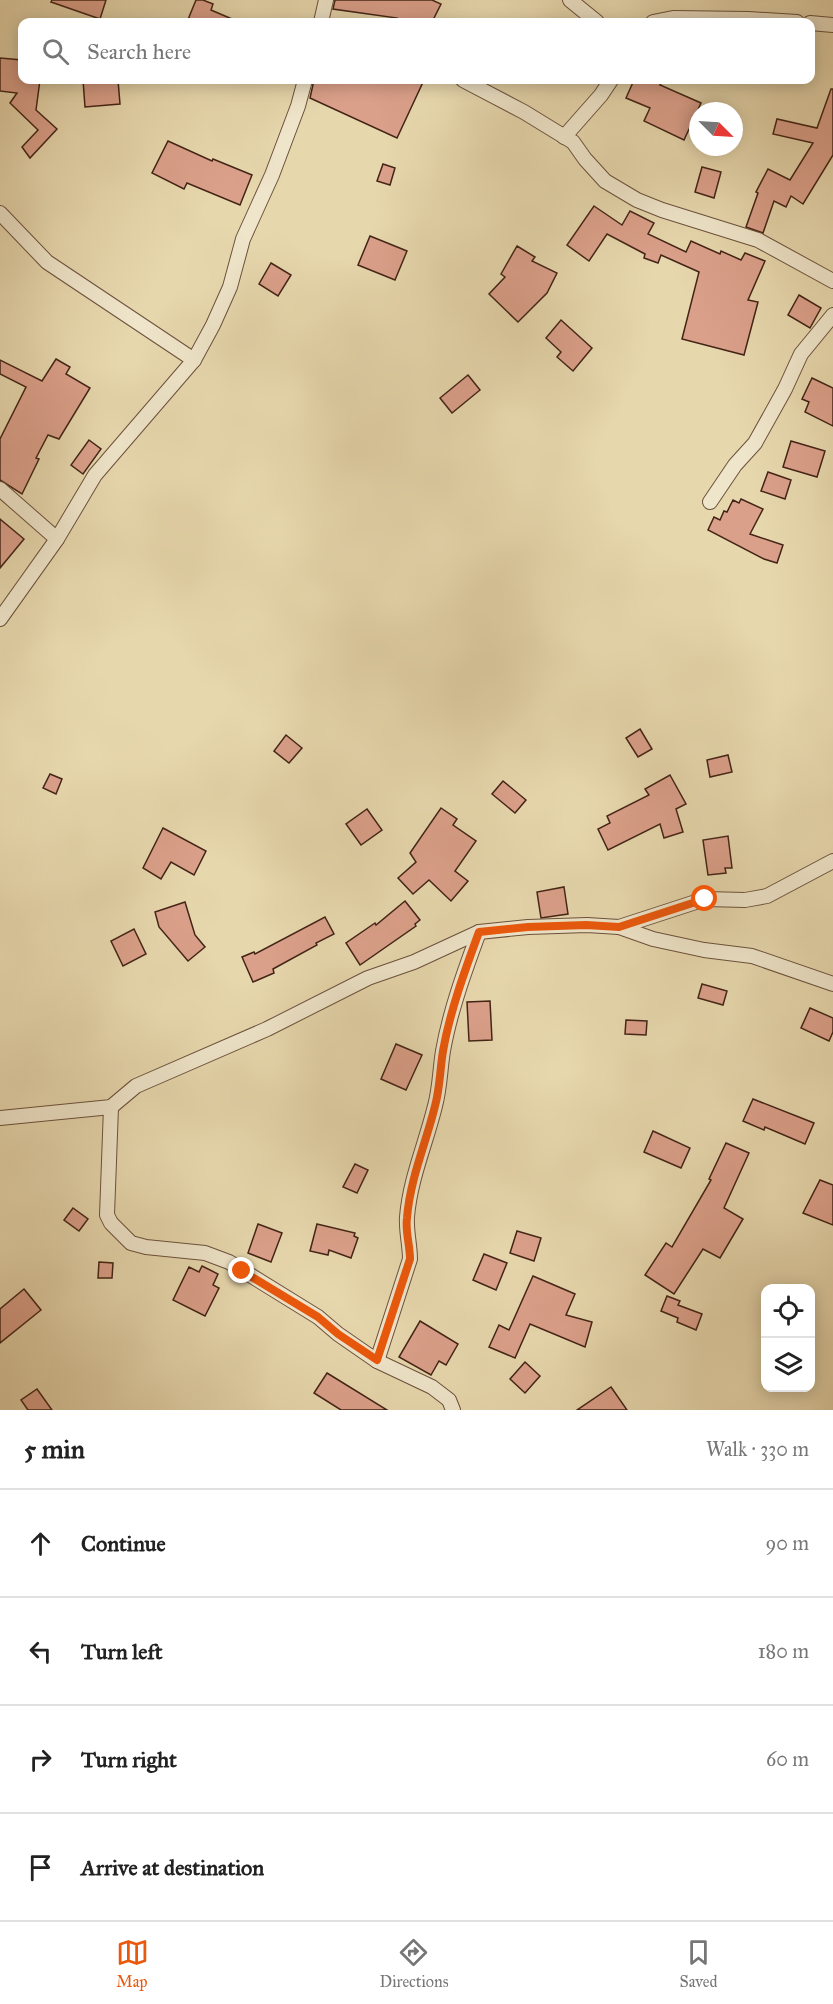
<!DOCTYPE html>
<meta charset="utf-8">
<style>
:root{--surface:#fff;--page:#f2f2f2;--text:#222;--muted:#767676;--line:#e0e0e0;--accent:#ea580c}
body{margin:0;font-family:"IM FELL Great Primer",serif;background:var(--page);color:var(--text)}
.controls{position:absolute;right:18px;bottom:18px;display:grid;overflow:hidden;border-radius:12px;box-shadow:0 3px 15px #0003}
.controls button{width:54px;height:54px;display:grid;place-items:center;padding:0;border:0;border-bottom:2px solid var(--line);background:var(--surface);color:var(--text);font:30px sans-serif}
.compass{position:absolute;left:689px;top:102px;width:54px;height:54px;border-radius:50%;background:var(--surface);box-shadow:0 3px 15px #0003;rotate:114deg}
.stop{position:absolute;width:18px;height:18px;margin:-14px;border:4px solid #ea580c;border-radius:50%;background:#fff}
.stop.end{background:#ea580c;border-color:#fff;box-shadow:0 2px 6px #0008}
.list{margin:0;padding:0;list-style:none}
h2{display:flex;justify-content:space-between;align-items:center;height:78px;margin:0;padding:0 24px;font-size:26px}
h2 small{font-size:20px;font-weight:400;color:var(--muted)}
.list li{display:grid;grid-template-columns:39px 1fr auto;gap:18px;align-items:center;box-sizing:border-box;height:108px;padding:0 24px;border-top:2px solid var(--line)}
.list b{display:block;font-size:22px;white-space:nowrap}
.list em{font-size:20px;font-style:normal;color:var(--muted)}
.icon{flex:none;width:33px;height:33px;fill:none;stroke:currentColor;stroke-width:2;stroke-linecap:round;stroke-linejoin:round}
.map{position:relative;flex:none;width:833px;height:1410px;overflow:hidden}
.search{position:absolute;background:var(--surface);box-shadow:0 3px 15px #0003;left:18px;right:18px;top:18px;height:66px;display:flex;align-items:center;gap:15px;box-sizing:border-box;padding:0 21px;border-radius:12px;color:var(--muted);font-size:22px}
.sheet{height:510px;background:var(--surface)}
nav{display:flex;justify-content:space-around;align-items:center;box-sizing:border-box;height:84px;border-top:2px solid var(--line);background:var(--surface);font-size:16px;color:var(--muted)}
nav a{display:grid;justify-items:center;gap:3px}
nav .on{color:var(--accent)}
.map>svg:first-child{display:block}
.building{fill:#dba08a;stroke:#432416;stroke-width:1.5}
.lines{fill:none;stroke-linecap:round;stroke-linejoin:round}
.minor-casing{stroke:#6c513c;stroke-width:16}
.minor{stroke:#efe5ca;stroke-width:14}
.route{stroke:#ea580c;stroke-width:8}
</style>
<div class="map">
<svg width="833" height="1410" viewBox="0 0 833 1410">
<rect width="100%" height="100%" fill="#e7d7ad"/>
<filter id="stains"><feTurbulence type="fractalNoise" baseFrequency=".00333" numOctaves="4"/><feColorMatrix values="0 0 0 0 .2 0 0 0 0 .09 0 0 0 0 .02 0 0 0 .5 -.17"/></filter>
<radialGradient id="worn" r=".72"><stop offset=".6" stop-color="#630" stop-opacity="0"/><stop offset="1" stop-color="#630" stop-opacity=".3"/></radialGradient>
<!-- building -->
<g class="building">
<path d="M52,0h54l-6,19 -49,-17z"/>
<path d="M196,0h7l10,4 -2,6 28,12h-52z"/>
<path d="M335,0h97l9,4 -9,18h-37l2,-4 -64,-9z"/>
<path d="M0,58l22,2v20h18l-4,30 21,19 -27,29 -8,-11 16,-17 -28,-27 7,-10 -17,-2z"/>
<path d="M83,80h35l2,24 -35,3z"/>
<path d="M314,80h110l-27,58 -87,-40z"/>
<path d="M634,80h29l-3,5 41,18 -17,37 -40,-19 6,-13 -24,-10z"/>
<path d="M831,89h2v66l-30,49 -12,-8 -5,11 -12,-6 -11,32 -17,-6 12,-34 -2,-1 12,-23 22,11 23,-37 -40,-9 4,-15 40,9z"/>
<path d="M168,141l44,20 1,-2 39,16 -12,30 -53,-22 -3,6 -32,-16z"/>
<path d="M383,164l12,4 -5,17 -13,-4z"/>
<path d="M702,167l19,5 -7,26 -19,-6z"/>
<path d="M594,206l28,19 8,-14 24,12 -6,11 38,18 5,-11 29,13 1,-3 20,9 4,-7 20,8 -17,39 10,2 -14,53 -62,-16 17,-67 -38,-17 -3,8 -14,-5 1,-4 -38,-20 -18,27 -22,-16z"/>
<path d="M370,236l37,15 -12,29 -37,-15z"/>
<path d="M517,246l18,11 -3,4 25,12 -10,20 -29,29 -29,-28 16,-17 -4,-3z"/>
<path d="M271,263l20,12 -13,21 -19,-12z"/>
<path d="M799,295l22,13 -11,20 -22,-13z"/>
<path d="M561,320l31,28 -19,23 -16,-14 4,-5 -15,-14z"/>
<path d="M56,359l14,8 -4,7 24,14 -31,51 -11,-4 -12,23 3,1 -17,35 -22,-14v-41l26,-52 -26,-13v-14l42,21z"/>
<path d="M468,375l12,15 -28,23 -12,-15z"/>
<path d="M812,378l21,10v38l-28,-14 4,-10 -7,-3z"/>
<path d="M89,440l12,9 -18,25 -12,-9z"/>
<path d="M791,441l34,10 -8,26 -34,-10z"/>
<path d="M768,472l23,8 -6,19 -24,-8z"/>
<path d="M741,499l22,10 -13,25 33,11 -6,18 -13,-4 -56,-29 6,-13 6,3 4,-9 3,1 6,-12 6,3z"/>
<path d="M0,519l24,20 -24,29z"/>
<path d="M640,729l12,20 -14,8 -12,-19z"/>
<path d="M286,735l16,13 -13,15 -15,-12z"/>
<path d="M728,755l4,17 -22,5 -3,-17z"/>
<path d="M50,774l12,5 -6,15 -13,-6z"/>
<path d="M670,775l16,29 -10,5 7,23 -19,6 -4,-14 -52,26 -10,-21 12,-6 -3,-7 42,-21 -4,-6z"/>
<path d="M503,781l23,19 -11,13 -23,-19z"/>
<path d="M441,808l16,11 -4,6 23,16 -21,30 13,10 -17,20 -22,-21 -16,14 -15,-16 18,-16 -6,-9z"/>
<path d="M367,809l15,21 -21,15 -15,-21z"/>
<path d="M163,828l43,23 -12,24 -23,-13 -10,17 -18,-11z"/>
<path d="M728,836l4,32h-7l1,5 -18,2 -5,-35z"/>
<path d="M564,887l4,27 -27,4 -4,-26z"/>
<path d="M405,901l15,19 -5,4 1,2 -56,39 -14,-22 29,-20 1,2z"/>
<path d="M185,902l10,33 10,12 -17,14 -29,-34 -4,-15z"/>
<path d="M325,917l9,17 -18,9 1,2 -44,24 1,4 -21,9 -11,-25 12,-5 1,2z"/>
<path d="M134,929l12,25 -23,12 -12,-25z"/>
<path d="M702,984l25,7 -4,14 -25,-7z"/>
<path d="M490,1001l2,39 -23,1 -2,-39z"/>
<path d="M810,1008l23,10v14l-4,9 -28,-13z"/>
<path d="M626,1020l21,1 -1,14 -21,-1z"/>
<path d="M396,1044l26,11 -16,35 -25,-11z"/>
<path d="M753,1099l61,24 -9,21 -40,-17 -1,3 -21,-9z"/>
<path d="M653,1131l37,17 -9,20 -37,-16z"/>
<path d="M726,1143l23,10 -25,55 19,11 -23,39 -17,-9 -29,45 -29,-19 21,-32 6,4 39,-67 -2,-1z"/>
<path d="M355,1164l13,6 -11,23 -14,-6z"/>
<path d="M820,1180l13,5v40l-30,-12z"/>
<path d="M73,1208l15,11 -9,12 -15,-11z"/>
<path d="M258,1224l24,9 -11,29 -23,-9z"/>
<path d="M317,1224l38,9 -1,3 4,2 -7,20 -22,-8 -1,5 -18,-4z"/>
<path d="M517,1231l24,7 -7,23 -24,-8z"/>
<path d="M484,1254l23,9 -11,27 -23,-10z"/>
<path d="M99,1262l14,1 -1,15h-14z"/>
<path d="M202,1266l16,8 -5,11 6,3 -14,28 -32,-16 16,-33 10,5z"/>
<path d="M533,1276l42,18 -9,21 26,7 -7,25 -55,-23 -15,34 -26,-11 10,-22 10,5z"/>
<path d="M24,1289l17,21 -41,33v-34z"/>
<path d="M667,1296l13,5 -2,4 24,9 -6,16 -19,-8 1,-4 -17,-7z"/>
<path d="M420,1321l38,23 -12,21 -7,-4 -8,14 -32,-18z"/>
<path d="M525,1362l15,14 -15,17 -15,-14z"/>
<path d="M327,1373l60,37h-46l-27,-17z"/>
<path d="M611,1387l16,23h-50z"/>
<path d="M37,1389l15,21h-24l-7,-10z"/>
</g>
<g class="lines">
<!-- minor casing -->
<g class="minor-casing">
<g id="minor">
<path d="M570,0l27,22"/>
<path d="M321,22l5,-22"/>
<path d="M653,22l20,-4 75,1 49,3"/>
<path d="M810,23l23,2"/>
<path d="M463,80l61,32 49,30 12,17 20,22 32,19 25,10 96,30 75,41"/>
<path d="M564,137l37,-42 10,-15"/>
<path d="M0,213l47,49 147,98"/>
<path d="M0,489l57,50"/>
<path d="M710,502l25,-37 20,-22 30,-54 16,-35 32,-39"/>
<path d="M0,619l57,-80 38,-64 99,-115 19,-35 17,-38 13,-48 29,-64 26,-69 7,-26"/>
<path d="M619,927l86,-28 40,1 22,-4 66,-35"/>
<path d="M111,1107l-4,108 4,8 20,20 15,4 59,6 24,9 89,55 20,17 39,27 55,26 17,13 4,10"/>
<path d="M0,1118l111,-11 25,-21 131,-57 101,-51 46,-16 65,-30 49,-5 59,-2 32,2 34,12 51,11 48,6 81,28"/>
<path d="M377,1361l33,-102c0,-14 -4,-28 -3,-42 3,-38 19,-74 28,-111 5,-18 5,-37 8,-55 7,-40 22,-81 36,-119"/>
</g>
</g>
<!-- minor -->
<use href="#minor" class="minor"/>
</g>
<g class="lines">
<!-- route -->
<path class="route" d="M242,1271l76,46 20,17 39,26 33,-101c0,-14 -5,-28 -3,-41 3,-39 19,-75 28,-112 5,-18 5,-37 8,-55 7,-40 22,-81 36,-119l49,-5 58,-2 33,2 86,-28"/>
</g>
<rect width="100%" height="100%" filter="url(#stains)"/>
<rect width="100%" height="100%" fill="url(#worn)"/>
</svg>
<div class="controls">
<button><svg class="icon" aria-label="locate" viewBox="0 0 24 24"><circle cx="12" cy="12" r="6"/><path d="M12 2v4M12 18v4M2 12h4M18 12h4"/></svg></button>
<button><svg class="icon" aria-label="layers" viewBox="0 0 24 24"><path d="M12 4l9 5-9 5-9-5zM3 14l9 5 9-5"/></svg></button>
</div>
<svg class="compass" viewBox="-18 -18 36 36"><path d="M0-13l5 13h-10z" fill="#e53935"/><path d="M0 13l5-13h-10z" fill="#767676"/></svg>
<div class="stop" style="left:705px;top:899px"></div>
<div class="stop end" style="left:242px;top:1271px"></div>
<div class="search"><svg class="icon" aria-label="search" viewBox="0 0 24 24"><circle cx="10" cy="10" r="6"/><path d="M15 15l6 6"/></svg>Search here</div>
</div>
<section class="sheet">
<h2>5 min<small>Walk · 330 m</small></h2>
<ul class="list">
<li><svg class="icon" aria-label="ahead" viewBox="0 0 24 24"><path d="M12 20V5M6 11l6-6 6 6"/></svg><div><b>Continue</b></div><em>90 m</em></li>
<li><svg class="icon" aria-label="left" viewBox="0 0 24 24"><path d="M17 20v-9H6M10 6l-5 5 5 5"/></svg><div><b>Turn left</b></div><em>180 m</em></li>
<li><svg class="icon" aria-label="right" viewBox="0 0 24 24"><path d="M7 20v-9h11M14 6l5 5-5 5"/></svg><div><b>Turn right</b></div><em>60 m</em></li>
<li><svg class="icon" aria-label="arrive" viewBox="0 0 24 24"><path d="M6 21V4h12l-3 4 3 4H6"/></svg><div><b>Arrive at destination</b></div></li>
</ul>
</section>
<nav>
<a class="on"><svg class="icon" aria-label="map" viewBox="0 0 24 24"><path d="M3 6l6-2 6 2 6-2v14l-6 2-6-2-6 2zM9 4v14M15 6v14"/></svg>Map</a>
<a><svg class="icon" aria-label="directions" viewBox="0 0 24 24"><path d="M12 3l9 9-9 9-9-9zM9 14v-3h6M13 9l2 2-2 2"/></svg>Directions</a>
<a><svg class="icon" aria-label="saved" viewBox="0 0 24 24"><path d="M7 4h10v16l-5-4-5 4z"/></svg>Saved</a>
</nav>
